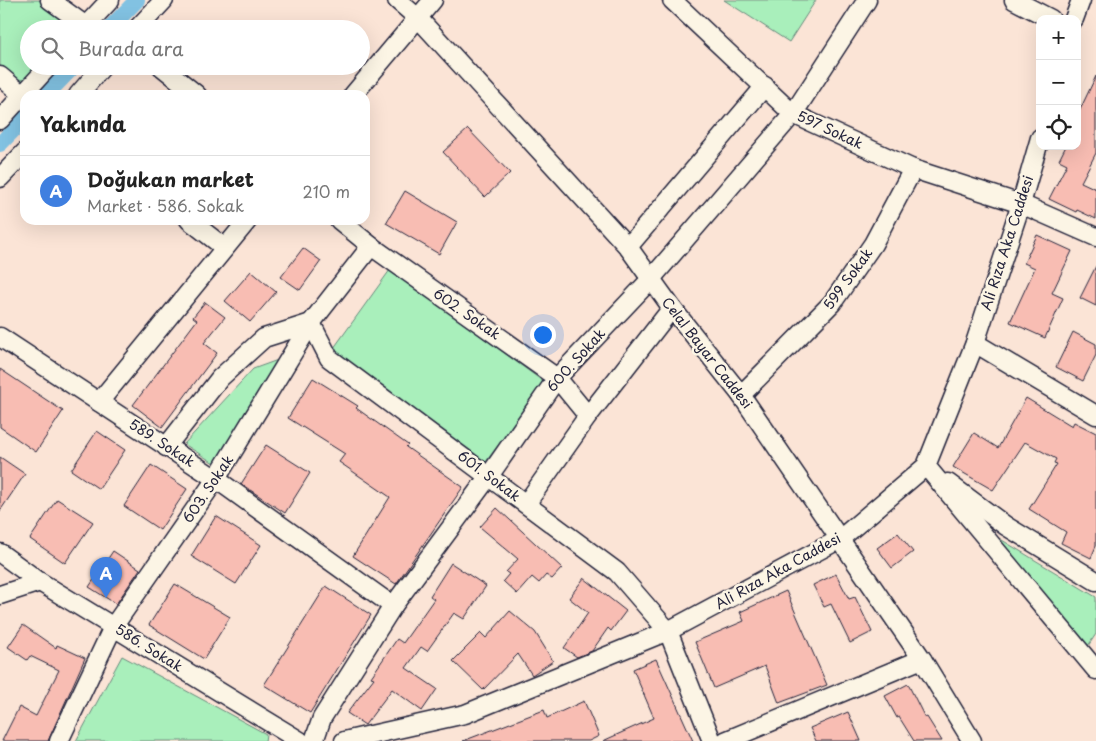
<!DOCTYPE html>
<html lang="tr">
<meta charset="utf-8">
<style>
:root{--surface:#fff;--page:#f2f2f2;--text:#222;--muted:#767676;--line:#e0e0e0;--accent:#d1495b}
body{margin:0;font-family:"Playpen Sans",sans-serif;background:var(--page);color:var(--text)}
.controls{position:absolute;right:15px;top:15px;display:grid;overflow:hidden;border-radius:10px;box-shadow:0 5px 20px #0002}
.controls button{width:45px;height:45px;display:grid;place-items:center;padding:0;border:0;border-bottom:1px solid var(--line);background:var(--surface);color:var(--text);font:25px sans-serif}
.you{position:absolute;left:542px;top:334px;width:18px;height:18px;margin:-12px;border:4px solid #fff;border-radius:50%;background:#1a73e8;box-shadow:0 0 0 8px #1a73e833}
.badge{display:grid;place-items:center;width:32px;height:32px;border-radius:50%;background:var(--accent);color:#fff;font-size:16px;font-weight:700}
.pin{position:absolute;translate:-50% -41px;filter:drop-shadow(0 1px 2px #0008)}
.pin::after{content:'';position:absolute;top:26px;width:18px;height:15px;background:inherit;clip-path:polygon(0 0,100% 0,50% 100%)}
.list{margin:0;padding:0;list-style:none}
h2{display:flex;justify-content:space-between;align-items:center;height:65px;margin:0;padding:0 20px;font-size:21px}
h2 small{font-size:16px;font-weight:400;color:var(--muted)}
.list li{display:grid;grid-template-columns:32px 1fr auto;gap:15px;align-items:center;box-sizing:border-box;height:70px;padding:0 20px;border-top:1px solid var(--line)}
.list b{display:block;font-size:19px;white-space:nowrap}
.list p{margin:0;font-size:16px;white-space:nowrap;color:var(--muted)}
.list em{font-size:16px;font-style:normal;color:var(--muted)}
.icon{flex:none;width:28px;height:28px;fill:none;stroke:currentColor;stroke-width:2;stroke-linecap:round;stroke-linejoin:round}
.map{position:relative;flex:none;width:1096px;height:741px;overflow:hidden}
.search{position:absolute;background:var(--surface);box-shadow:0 5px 20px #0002;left:20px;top:20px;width:350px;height:55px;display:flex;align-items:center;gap:12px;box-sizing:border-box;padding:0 18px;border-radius:28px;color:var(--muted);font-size:19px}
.panel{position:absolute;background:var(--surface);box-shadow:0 5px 20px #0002;left:20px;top:90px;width:350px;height:135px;border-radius:15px}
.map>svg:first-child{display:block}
.green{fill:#a9efbb;stroke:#66887b}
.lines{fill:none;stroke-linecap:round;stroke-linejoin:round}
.canal{stroke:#82c2e2;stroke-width:16}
.building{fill:#f8bdb3;stroke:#22223b}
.minor-casing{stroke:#22223b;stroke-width:21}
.minor{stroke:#fcf5e5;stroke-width:18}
.labels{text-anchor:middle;stroke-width:5;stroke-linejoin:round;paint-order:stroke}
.street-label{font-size:14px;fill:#22223b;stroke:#fcf5e5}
</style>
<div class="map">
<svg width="1096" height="741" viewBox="0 0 1096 741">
<rect width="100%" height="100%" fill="#fbe4d6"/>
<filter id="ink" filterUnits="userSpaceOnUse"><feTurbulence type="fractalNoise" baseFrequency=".02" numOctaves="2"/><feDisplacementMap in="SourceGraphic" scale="10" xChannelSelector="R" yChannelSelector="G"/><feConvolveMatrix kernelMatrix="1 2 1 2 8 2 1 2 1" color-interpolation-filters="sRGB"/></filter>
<g filter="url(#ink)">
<!-- green -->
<g class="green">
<path d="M0,0h39l38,28 -48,1v37h13l-19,22 -23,-20z"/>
<path d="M724,0h92l-27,42z"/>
<path d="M390,270l154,112 -59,81 -154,-111z"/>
<path d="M286,357l-69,108 -33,-21 69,-75z"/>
<path d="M992,534l104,63v37l-10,15z"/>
<path d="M122,656l144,78 -1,7h-189z"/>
</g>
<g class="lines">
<!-- canal -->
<g class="canal">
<path d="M109,29l28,-29"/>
<path d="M46,95l28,-29"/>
<path d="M0,144l25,-26"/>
</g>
</g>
<!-- building -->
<g class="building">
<path d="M1096,76v77l-15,29 15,7v30l-19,-9 -1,2 -27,-13 18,-35 -8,-4 7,-14h11v-30z"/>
<path d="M468,129l42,44 -25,24 -42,-45z"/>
<path d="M405,191l52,31 -18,32 -53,-31z"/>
<path d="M1037,235l35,16 -20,42 11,5 -18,40 -35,-16 25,-54 -11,-5z"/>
<path d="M303,248l18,13 -21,29 -19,-13z"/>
<path d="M1096,266v40l-16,-8z"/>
<path d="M251,271l25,21 -26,30 -25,-21z"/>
<path d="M205,302l20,15 -21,26 13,10 -55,74 -29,-22 64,-85 -4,-3z"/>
<path d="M1073,332l23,12v11l-13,26 -27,-14z"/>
<path d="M0,369l63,42 -27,41 -36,-25z"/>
<path d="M313,378l45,28 -2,2 52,37 -2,2 57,40 -67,97 -43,-28 37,-59 -51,-35 6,-8 -57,-36z"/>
<path d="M1026,398l46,28 2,-4 22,11v113l-5,12 -30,-15 5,-11 -37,-23 28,-45 -3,-1 2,-4 -31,-17 -32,48 -40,-23 21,-34 24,15z"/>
<path d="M97,431l28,19 -26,39 -28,-19z"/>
<path d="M266,445l44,28 -25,40 -44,-29z"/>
<path d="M0,457l25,17 -25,37z"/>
<path d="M151,465l36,24 -27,41 -36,-24z"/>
<path d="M57,499l36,23 -28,41 -35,-24z"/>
<path d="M497,508l65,60 -10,11 -6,-4 -7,8 -7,-6 -15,17 -14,-13 6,-7 -3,-2 12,-13 -38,-32z"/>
<path d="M216,516l45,29 -25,39 -45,-28z"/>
<path d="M898,533l15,19 -21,16 -15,-20z"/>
<path d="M113,551l27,18 -24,35 -27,-17z"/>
<path d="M451,563l35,23 -22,33 -10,-6 -27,38 -6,-4 -15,21 31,21 -15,22 -30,-22 -27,36 -18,-12 27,-35 -3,-1 26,-38 6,4 31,-44 -4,-3z"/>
<path d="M836,574l13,25 6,-2 17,35 -22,11 -19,-39 -7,3 -11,-22z"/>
<path d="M584,578l42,33 -15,20 -3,-3 -16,23 -15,6 -13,-9 24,-35 -19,-15z"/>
<path d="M175,584l55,33 -26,42 -55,-34z"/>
<path d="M326,586l45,29 -61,98 -46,-28z"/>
<path d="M786,591l41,94 -48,18 -14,-37 -51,22 -19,-46 49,-21 -4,-9z"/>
<path d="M510,611l25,21 18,29 -21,14 -14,-21 -35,36 -30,-29 28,-28 5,5z"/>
<path d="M23,625l33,23 1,-3 28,13 -37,83h-46l17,-34 17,9 23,-46 -29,-14 -3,4 -19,-13z"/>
<path d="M656,659l37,82h-90l51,-23 -21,-49z"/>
<path d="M908,684l17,34 2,-1 15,24h-28l-15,-24 -2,1 -12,-22z"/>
<path d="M584,701l15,35 -10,5h-126l81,-31 3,8z"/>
<path d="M848,712l13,29h-45l-6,-13z"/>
</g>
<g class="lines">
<!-- minor casing -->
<g class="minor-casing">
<g id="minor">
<path d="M50,0l36,26"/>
<path d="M397,0l22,19 209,228 44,61 69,87 181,264 50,82"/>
<path d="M672,0l121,114 120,55 108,35 75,33"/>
<path d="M1014,0l37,19"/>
<path d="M1074,19l7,-19"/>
<path d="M83,29l27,-29"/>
<path d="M137,29l27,-29"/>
<path d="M161,66l36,29"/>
<path d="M0,76l25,21"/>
<path d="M78,95l25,-29"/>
<path d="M353,95l80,-95"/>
<path d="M0,120l49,-54"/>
<path d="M0,178l25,-26"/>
<path d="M189,220l36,28"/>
<path d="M339,220l32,26 186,132 31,38"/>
<path d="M628,247l137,-161"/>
<path d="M0,337l216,142 177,127"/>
<path d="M975,343l121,72"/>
<path d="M741,395l91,-92 41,-59 40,-75"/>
<path d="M99,402l149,-182"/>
<path d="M166,447l54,-69 44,-40 47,-15 18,35 288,214 51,59 44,110"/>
<path d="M926,466l170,204"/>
<path d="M948,483l58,43 90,55"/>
<path d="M526,504l62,-88 84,-108"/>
<path d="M0,553l40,29 260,159"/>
<path d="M0,595l40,-13"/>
<path d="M59,741l54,-114 103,-148 95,-156 60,-77"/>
<path d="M314,741l8,-23 71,-112 96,-130 68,-98 94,-99 142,-165 74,-114"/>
<path d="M344,741l121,-27 203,-83 172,-92 86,-73 49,-123 46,-139 19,-66"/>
<path d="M725,741l197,-82"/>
</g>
</g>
<!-- minor -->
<use href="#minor" class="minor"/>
</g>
</g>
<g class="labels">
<!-- street labels -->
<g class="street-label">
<text transform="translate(830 130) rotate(25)" y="5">597 Sokak</text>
<text transform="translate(1007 243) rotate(-72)" y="5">Ali Rıza Aka Caddesi</text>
<text transform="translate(848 279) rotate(-54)" y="5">599 Sokak</text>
<text transform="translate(467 314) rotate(35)" y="5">602. Sokak</text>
<text transform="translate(707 353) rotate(52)" y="5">Celal Bayar Caddesi</text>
<text transform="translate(576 360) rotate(-48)" y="5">600. Sokak</text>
<text transform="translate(162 443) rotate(33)" y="5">589. Sokak</text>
<text transform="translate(489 476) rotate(37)" y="5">601. Sokak</text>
<text transform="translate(208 489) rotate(-56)" y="5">603. Sokak</text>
<text transform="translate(778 571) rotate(-29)" y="5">Ali Rıza Aka Caddesi</text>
<text transform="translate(149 648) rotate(32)" y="5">586. Sokak</text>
</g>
</g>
</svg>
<div class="controls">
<button>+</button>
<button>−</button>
<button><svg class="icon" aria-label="locate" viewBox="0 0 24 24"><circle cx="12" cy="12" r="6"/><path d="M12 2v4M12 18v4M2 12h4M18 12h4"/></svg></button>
</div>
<div class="you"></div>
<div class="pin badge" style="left:106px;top:598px;background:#3f7fe0">A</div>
<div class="search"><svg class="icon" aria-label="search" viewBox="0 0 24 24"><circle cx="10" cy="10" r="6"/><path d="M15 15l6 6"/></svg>Burada ara</div>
<section class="panel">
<h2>Yakında<small></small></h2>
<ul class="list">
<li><span class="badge" style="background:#3f7fe0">A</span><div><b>Doğukan market</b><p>Market · 586. Sokak</p></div><em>210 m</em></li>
</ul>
</section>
</div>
